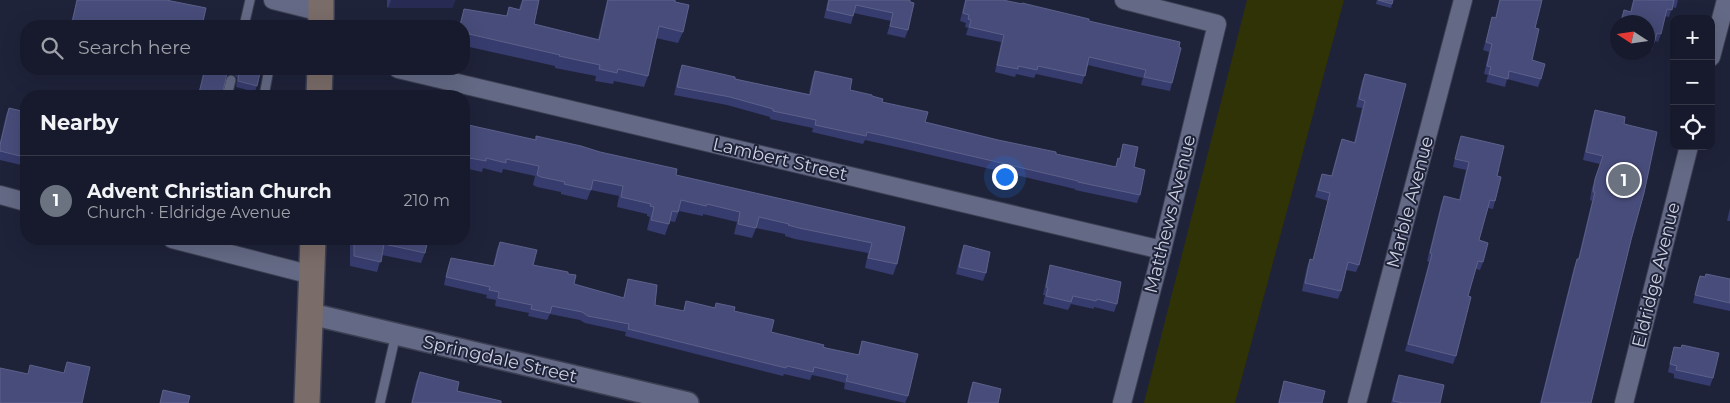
<!DOCTYPE html>
<meta charset="utf-8">
<style>
:root{--surface:#171a2c;--page:#202334;--text:#f1f3f6;--muted:#9ea1a9;--line:#363848;--accent:#9db4fd}
body{margin:0;font-family:Montserrat,sans-serif;background:var(--page);color:var(--text)}
.controls{position:absolute;right:15px;top:15px;display:grid;overflow:hidden;border-radius:10px;box-shadow:0 5px 20px #0002}
.controls button{width:45px;height:45px;display:grid;place-items:center;padding:0;border:0;border-bottom:1px solid var(--line);background:var(--surface);color:var(--text);font:25px sans-serif}
.compass{position:absolute;left:1610px;top:15px;width:45px;height:45px;border-radius:50%;background:var(--surface);box-shadow:0 5px 20px #0002;rotate:282deg}
.you{position:absolute;left:1004px;top:176px;width:18px;height:18px;margin:-12px;border:4px solid #fff;border-radius:50%;background:#1a73e8;box-shadow:0 0 0 8px #1a73e833}
.badge{display:grid;place-items:center;width:32px;height:32px;border-radius:50%;background:var(--accent);color:#fff;font-size:16px;font-weight:700}
.pin{position:absolute;translate:-50% -50%;border:2px solid #fff;box-shadow:0 1px 5px #0006}
.list{margin:0;padding:0;list-style:none}
h2{display:flex;justify-content:space-between;align-items:center;height:65px;margin:0;padding:0 20px;font-size:21px}
h2 small{font-size:16px;font-weight:400;color:var(--muted)}
.list li{display:grid;grid-template-columns:32px 1fr auto;gap:15px;align-items:center;box-sizing:border-box;height:90px;padding:0 20px;border-top:1px solid var(--line)}
.list b{display:block;font-size:19px;white-space:nowrap}
.list p{margin:0;font-size:16px;white-space:nowrap;color:var(--muted)}
.list em{font-size:16px;font-style:normal;color:var(--muted)}
.icon{flex:none;width:28px;height:28px;fill:none;stroke:currentColor;stroke-width:2;stroke-linecap:round;stroke-linejoin:round}
.map{position:relative;flex:none;width:1730px;height:403px;overflow:hidden}
.search{position:absolute;background:var(--surface);box-shadow:0 5px 20px #0002;left:20px;top:20px;width:450px;height:55px;display:flex;align-items:center;gap:12px;box-sizing:border-box;padding:0 18px;border-radius:20px;color:var(--muted);font-size:19px}
.panel{position:absolute;background:var(--surface);box-shadow:0 5px 20px #0002;left:20px;top:90px;width:450px;height:155px;border-radius:20px}
.map>svg:first-child{display:block}
.green{fill:#2f3306}
.lines{fill:none;stroke-linecap:round;stroke-linejoin:round}
.service-casing{stroke:#3d3f53;stroke-width:11}
.minor-casing{stroke:#3d3f53;stroke-width:20}
.tertiary-casing{stroke:#3d3f53;stroke-width:24}
.secondary-casing{stroke:#3d3f53;stroke-width:28}
.service{stroke:#646a85;stroke-width:9}
.minor{stroke:#646a85;stroke-width:18}
.tertiary{stroke:#646a85;stroke-width:21}
.secondary{stroke:#7a6c68;stroke-width:25}
.wall{fill:#373c6e}
.shaded-wall{fill:#272b54}
.building{fill:#474c7a;stroke:#5c618a}
.labels{text-anchor:middle;stroke-width:4;stroke-linejoin:round;paint-order:stroke}
.street-label{font-size:18px;fill:#cdd0e0;stroke:#1f233a}
</style>
<div class="map">
<svg width="1730" height="403" viewBox="0 0 1730 403">
<rect width="100%" height="100%" fill="#1f233a"/>
<!-- green -->
<path class="green" d="M1247,0h97l-109,403h-91z"/>
<g class="lines">
<!-- service casing -->
<g class="service-casing">
<g id="service">
<path d="M244,26l6,-26"/>
<path d="M227,96l4,-16"/>
<path d="M264,96l5,-27"/>
<path d="M380,403l16,-69"/>
</g>
</g>
<!-- minor casing -->
<g class="minor-casing">
<g id="minor">
<path d="M273,0l48,12"/>
<path d="M1711,57l15,-57"/>
<path d="M398,69l764,181"/>
<path d="M0,195l26,7"/>
<path d="M172,239l140,36"/>
<path d="M1122,403l40,-153 55,-226 -93,-24"/>
<path d="M1357,403l106,-403"/>
<path d="M1624,403l65,-257"/>
</g>
</g>
<!-- tertiary casing -->
<g class="tertiary-casing">
<path id="tertiary" d="M311,314l377,89"/>
</g>
<!-- secondary casing -->
<g class="secondary-casing">
<g id="secondary">
<path d="M321,0v26"/>
<path d="M319,96l1,-27"/>
<path d="M307,403l6,-164"/>
</g>
</g>
<!-- service -->
<use href="#service" class="service"/>
<!-- minor -->
<use href="#minor" class="minor"/>
<!-- tertiary -->
<use href="#tertiary" class="tertiary"/>
<!-- secondary -->
<use href="#secondary" class="secondary"/>
</g>
<!-- wall -->
<g class="wall">
<path d="M77,0h89l36,26h-132z"/>
<path d="M387,0h68l-3,8h-64l-1,-1z"/>
<path d="M522,0h17l-5,24 64,15 9,-39h68v2l8,30 -5,11 -22,-5 -8,38 -4,11 -30,-6 -1,3 -18,-3 1,-5 -41,-8v-2l-90,-20 1,-2h-2v-18h-5l5,-17 42,7 3,-9 10,2z"/>
<path d="M828,0h82l-2,30 -3,8 -18,-4 4,-13 -37,-8 -3,11 -27,-6z"/>
<path d="M965,0h38l86,21 83,62 -2,8 -29,-6 2,-7 -55,-13 -6,19 -46,-10 -2,4 -18,-4 -1,3 -20,-5 6,-30 -35,-7 2,-7 -3,-1 1,-4 -6,-2z"/>
<path d="M1377,0h16l-2,8 -15,-4z"/>
<path d="M1499,0h43l-7,28 -3,32 9,19 -3,8 -31,-8 -2,8 -19,-5 2,-7 -4,-1 5,-22 -6,-2 7,-25 2,-8 3,1z"/>
<path d="M1633,0h45l-2,8 -4,-1 -3,10 -4,-1 -4,18 -3,8 -3,-1 -3,9 -4,-1v-27h-28l4,-12 6,2z"/>
<path d="M682,65l53,14 74,15 3,-15 3,-8 35,19 22,6 10,6 43,20 131,32 59,13 3,-9 1,1 4,-15 11,23 6,28 -3,8 -62,-13v-1l-174,-41 -36,-8 -2,4 -51,-12 1,-4 -43,-9v-2l-43,-12 -53,-10 5,-22z"/>
<path d="M204,69h57l-6,23 -19,-5 1,-9 -4,-4h-3l-4,3 -4,19h-24z"/>
<path d="M1365,74l41,10 -47,181 -3,7 -10,-2 -5,21 -3,8 -36,-8 5,-24 3,-8 3,1 15,-59 -13,-4 4,-15 3,-8 9,2 8,-29 3,-8 12,3 8,-34 -6,-1 6,-26z"/>
<path d="M9,108l15,49 -3,8 -21,-5v-18l6,-27z"/>
<path d="M1595,110l29,14 7,116 -40,163h-51l34,-136 3,-8h1l14,-58 -2,-1 2,-12 8,-24 -17,-4 9,-41z"/>
<path d="M464,124l71,16 1,-4 140,39 229,52 -8,37 -4,11 -28,-7 3,-15 -73,-14 -10,-3v-2l-29,-6 -4,10 -18,-4 3,-12 -34,-8v2l-24,-5 -4,11 -5,-1 -5,14 -18,-5 3,-13 -3,-1v-2l-30,-7 2,-11 -28,-6 -4,10 -26,-6v-2l-24,-5 -4,-2 2,-9 -32,-7 -1,4 -19,-5 -1,4 -18,-4z"/>
<path d="M1461,136l36,40 -2,25 -2,8 -5,-1 -9,32 4,22 -3,8 -4,-1 -8,27 -12,60 -3,8 -48,-13 24,-89 -2,-1 14,-57 3,-8 15,4 7,-30 -13,-3 5,-23z"/>
<path d="M1730,208v13h-3z"/>
<path d="M350,239h78l-3,14 -4,10 -39,-8 -5,17 -27,-6z"/>
<path d="M500,242l33,23 35,9 6,10 49,14 5,-19 27,26 28,6 3,-10 29,7 19,3 37,21 55,16 32,7 4,-14 46,55 -3,7 -61,-14 1,-6 -19,-5 -14,-3 -2,5 -26,-6 -1,2 -158,-40 1,-4 -41,-9 -5,-3 -30,-6 -3,6 -19,-4 1,-3 -34,-7 1,-6 -10,-2 1,-3 -43,-10 4,-19 3,-8 42,8 4,-17z"/>
<path d="M964,245l22,28 -3,8 -27,-7 5,-21z"/>
<path d="M1050,265l67,39 -3,8 -20,-5v2l-23,-5 -3,6 -25,-6 2,-9h-2l5,-22z"/>
<path d="M1706,274l24,5v32l-37,-8 4,-19 3,-8 5,1z"/>
<path d="M1682,345l31,33 -3,8 -36,-8v-4l-6,-2 4,-18 2,-7 7,1z"/>
<path d="M420,372l37,19 44,12h-90l5,-21z"/>
<path d="M1399,375l41,28h-49l5,-20z"/>
<path d="M1284,381l38,22h-44z"/>
<path d="M973,382l25,21h-31l3,-13z"/>
</g>
<!-- shaded-wall -->
<g class="shaded-wall">
<path d="M391,0h64l-3,8h-64z"/>
<path d="M231,69h4l-2,5h-3l-5,4 2,-5z"/>
</g>
<!-- building -->
<g class="building">
<path d="M77,0h89l40,8 -4,18h-117l-13,-3z"/>
<path d="M523,0h16l-5,24 65,16 9,-40h67v2l14,3 -6,27 -24,-6 -11,50 -30,-7 -1,4 -18,-4 1,-4 -41,-9 1,-1 -91,-21 1,-1 -6,-1v-6h-4l4,-17 43,7 2,-9 11,3z"/>
<path d="M829,0h81v2l4,1 -6,27 -18,-4 3,-13 -37,-8 -3,11 -26,-6z"/>
<path d="M966,0h37l19,4v-1l67,16v2l91,21 -1,5 2,1 -9,35 -28,-6 2,-7 -57,-13 -4,19 -47,-10 -1,4 -19,-4v3l-21,-4 7,-30 -35,-8 2,-7 -3,-1 1,-4 -6,-2z"/>
<path d="M1378,0h15l-1,4z"/>
<path d="M1500,0h42l-7,28 4,1 -7,31 13,4 -4,15 -32,-8 -1,8 -19,-5 2,-7 -4,-1 5,-22 -6,-2 6,-25 4,1z"/>
<path d="M1634,0h40l-2,10 -5,-1 -6,25 -4,-1 -3,10 -6,-2v-19h-27l3,-12 7,2z"/>
<path d="M682,65l53,12v2l75,16 5,-24 37,8 -2,11 22,5v1l11,3 -1,3 46,10 -3,10 73,18 58,12v2l60,13 2,-9 2,1 3,-15 15,3 -4,20 11,3 -5,25 -62,-13v-1l-175,-41 -36,-8 -1,4 -51,-11 1,-5 -43,-9v-2l-43,-12 -53,-10z"/>
<path d="M205,69h26l-4,4 -5,23h-10l-13,-3z"/>
<path d="M236,69h25l-4,17 -19,-5 1,-9z"/>
<path d="M1365,74l41,10 -47,181 -11,-3 -7,29 -36,-8 5,-24 3,1 17,-67 -12,-3 4,-16 10,2 10,-37 13,4 10,-42 -6,-2z"/>
<path d="M9,108l17,4v37l-2,8 -24,-6v-6z"/>
<path d="M1595,110l30,7 -1,7 33,8 -13,61 -13,47 -40,163h-50l36,-144h2l16,-67h-2l2,-13 8,-23 -17,-4z"/>
<path d="M464,124l72,16v-4l45,10 19,6 77,17 -1,6 229,52 -8,37 -29,-6 4,-15 -73,-15 -11,-3 1,-1 -30,-7 -3,11 -18,-4 2,-12 -33,-8 -1,2 -25,-6 -3,12 -6,-1 -3,13 -18,-4 3,-13 -4,-1 1,-2 -30,-7 2,-11 -30,-6 -2,10 -27,-6 1,-2 -24,-5 -4,-2 2,-9 -33,-7v4l-20,-5v3l-22,-4z"/>
<path d="M1461,136l43,10 -7,30 4,1 -6,24 -5,-1 -11,40 9,3 -5,19 -5,-1 -10,35 3,1 -15,59 -48,-12 24,-90 -2,-1 14,-57 16,4 9,-38 -14,-3z"/>
<path d="M354,239h74l-3,14 -41,-9 -3,18 -27,-6z"/>
<path d="M500,242l37,8 -4,15 35,7v2l8,1 -2,9 50,14 4,-19 29,6 -2,20 29,6 2,-10 29,7 1,-5 19,4 -1,4 40,9 -3,12 53,13 -1,2 3,1 33,7 3,-14 56,13 -10,42 -62,-15 2,-6 -34,-8 -1,5 -26,-6 -1,2 -158,-39 1,-5 -41,-8 -6,-4 -30,-6 -2,7 -19,-4 1,-4 -34,-7 1,-6 -10,-2 1,-3 -44,-10 5,-19 43,8z"/>
<path d="M964,245l26,7 -4,21 -27,-6z"/>
<path d="M1050,265l71,17 -4,22 -20,-5 -1,2 -23,-5 -2,6 -25,-6 2,-8 -2,-1z"/>
<path d="M1706,274l24,5v24l-35,-8 5,-19 5,1z"/>
<path d="M1682,345l37,8 -6,25 -37,-8 1,-4 -7,-2 4,-17 7,1z"/>
<path d="M67,362l23,5 -8,36h-82v-35l28,6 2,-9 34,8z"/>
<path d="M420,372l39,10 -2,9 44,10v2h-89z"/>
<path d="M1399,375l45,10 -4,18h-37l-10,-2z"/>
<path d="M1284,381l41,10 -3,12h-43z"/>
<path d="M973,382l28,7 -3,14h-30z"/>
<path d="M163,390l27,6 -2,7h-28z"/>
</g>
<g class="labels">
<!-- street labels -->
<g class="street-label">
<text transform="translate(780 159) rotate(13)" y="6">Lambert Street</text>
<text transform="translate(1410 202) rotate(-75)" y="6">Marble Avenue</text>
<text transform="translate(1170 214) rotate(-76)" y="6">Matthews Avenue</text>
<text transform="translate(1656 275) rotate(-76)" y="6">Eldridge Avenue</text>
<text transform="translate(500 359) rotate(13)" y="6">Springdale Street</text>
</g>
</g>
</svg>
<div class="controls">
<button>+</button>
<button>−</button>
<button><svg class="icon" aria-label="locate" viewBox="0 0 24 24"><circle cx="12" cy="12" r="6"/><path d="M12 2v4M12 18v4M2 12h4M18 12h4"/></svg></button>
</div>
<svg class="compass" viewBox="-18 -18 36 36"><path d="M0-13l5 13h-10z" fill="#e53935"/><path d="M0 13l5-13h-10z" fill="#9ea1a9"/></svg>
<div class="you"></div>
<div class="pin badge" style="left:1624px;top:180px;background:#6b7280">1</div>
<div class="search"><svg class="icon" aria-label="search" viewBox="0 0 24 24"><circle cx="10" cy="10" r="6"/><path d="M15 15l6 6"/></svg>Search here</div>
<section class="panel">
<h2>Nearby<small></small></h2>
<ul class="list">
<li><span class="badge" style="background:#6b7280">1</span><div><b>Advent Christian Church</b><p>Church · Eldridge Avenue</p></div><em>210 m</em></li>
</ul>
</section>
</div>
